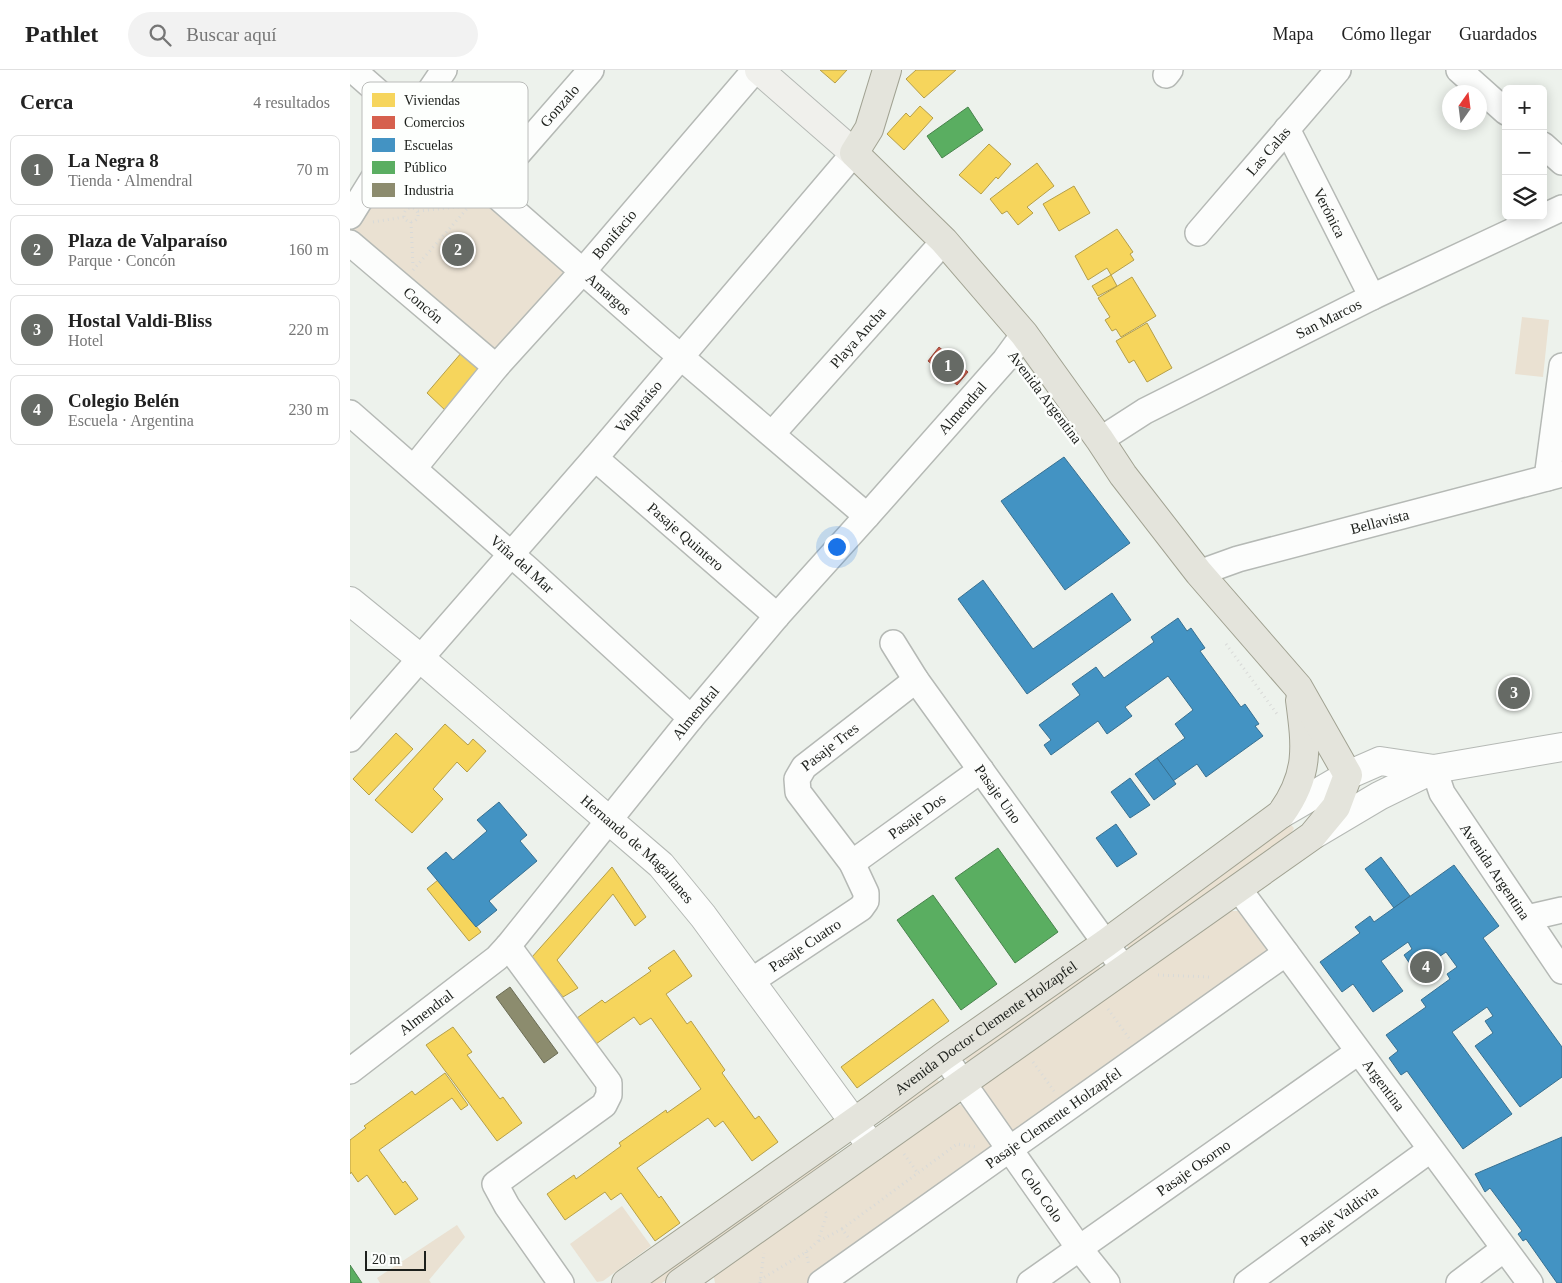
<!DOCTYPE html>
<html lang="es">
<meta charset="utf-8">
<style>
:root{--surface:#fff;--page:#f2f2f2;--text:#222;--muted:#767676;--line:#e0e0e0;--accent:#666a65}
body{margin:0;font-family:"Times New Roman",serif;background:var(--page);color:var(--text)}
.controls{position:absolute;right:15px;top:15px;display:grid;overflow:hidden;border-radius:8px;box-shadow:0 2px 12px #0003}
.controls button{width:45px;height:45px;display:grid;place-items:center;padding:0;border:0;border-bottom:1px solid var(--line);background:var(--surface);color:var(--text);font:25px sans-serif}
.compass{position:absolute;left:1092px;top:15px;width:45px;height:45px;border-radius:50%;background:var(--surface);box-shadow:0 2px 12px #0003;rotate:14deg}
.scale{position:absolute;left:15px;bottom:12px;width:61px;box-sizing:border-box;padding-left:5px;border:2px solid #1d201c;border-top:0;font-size:14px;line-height:18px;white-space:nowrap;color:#1d201c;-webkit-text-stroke:4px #fdfffd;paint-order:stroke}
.you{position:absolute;left:486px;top:476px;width:18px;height:18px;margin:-12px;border:4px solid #fff;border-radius:50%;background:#1a73e8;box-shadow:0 0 0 8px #1a73e833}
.badge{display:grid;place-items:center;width:32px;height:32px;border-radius:50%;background:var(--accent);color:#fff;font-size:16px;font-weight:700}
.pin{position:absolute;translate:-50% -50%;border:2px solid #fff;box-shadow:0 1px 5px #0006}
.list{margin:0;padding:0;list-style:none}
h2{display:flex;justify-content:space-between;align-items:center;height:65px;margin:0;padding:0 20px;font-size:21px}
h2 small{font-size:16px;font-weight:400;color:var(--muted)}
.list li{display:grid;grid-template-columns:32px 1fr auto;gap:15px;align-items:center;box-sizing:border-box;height:70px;margin:0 10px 10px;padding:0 10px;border:1px solid var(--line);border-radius:8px}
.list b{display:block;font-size:19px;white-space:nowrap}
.list p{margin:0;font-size:16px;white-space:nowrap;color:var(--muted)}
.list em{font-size:16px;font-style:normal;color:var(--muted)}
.icon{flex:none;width:28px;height:28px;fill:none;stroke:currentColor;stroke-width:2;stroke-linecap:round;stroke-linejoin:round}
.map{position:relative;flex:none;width:1212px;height:1213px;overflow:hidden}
header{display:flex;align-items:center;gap:30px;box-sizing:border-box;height:70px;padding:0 25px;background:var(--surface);border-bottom:1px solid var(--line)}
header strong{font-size:24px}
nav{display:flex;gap:28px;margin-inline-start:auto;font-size:18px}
.search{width:350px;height:45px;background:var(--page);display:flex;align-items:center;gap:12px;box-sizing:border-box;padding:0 18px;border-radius:28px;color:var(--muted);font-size:19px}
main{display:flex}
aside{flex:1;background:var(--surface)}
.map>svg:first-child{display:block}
.green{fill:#eae1d2}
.homes{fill:#f6d55c;stroke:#b59f49}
.shops{fill:#d6604d;stroke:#9e4d3e}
.schools{fill:#4393c3;stroke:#387091}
.public{fill:#5aae61;stroke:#48834c}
.industry{fill:#8c8c6e;stroke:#6b6c55}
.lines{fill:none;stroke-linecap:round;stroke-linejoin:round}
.minor-casing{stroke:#b5b9b5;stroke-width:28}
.tertiary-casing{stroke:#b5b9b5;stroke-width:30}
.secondary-casing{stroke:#b5b9b5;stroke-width:30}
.primary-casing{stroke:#a1a292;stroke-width:30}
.path{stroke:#d9dad8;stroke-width:3;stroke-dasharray:1 4;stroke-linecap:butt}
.minor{stroke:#fcfdfc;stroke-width:25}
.tertiary{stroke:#fcfdfc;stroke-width:28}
.secondary{stroke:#f0f0ec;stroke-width:28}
.primary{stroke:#e4e4dc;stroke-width:28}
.labels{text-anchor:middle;stroke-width:5;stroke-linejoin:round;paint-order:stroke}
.street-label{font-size:15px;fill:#1d201c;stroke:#fdfffd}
.key{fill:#fdfffd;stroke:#babcba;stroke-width:1}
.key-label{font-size:14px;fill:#1d201c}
</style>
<header>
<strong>Pathlet</strong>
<div class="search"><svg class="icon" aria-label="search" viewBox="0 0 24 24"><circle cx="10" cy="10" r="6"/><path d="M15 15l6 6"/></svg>Buscar aquí</div>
<nav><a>Mapa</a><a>Cómo llegar</a><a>Guardados</a></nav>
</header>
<main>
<aside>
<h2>Cerca<small>4 resultados</small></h2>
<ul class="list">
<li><span class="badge">1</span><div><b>La Negra 8</b><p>Tienda · Almendral</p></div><em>70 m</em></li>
<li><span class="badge">2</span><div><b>Plaza de Valparaíso</b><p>Parque · Concón</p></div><em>160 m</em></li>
<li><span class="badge">3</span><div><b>Hostal Valdi-Bliss</b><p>Hotel</p></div><em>220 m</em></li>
<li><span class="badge">4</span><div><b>Colegio Belén</b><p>Escuela · Argentina</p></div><em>230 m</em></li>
</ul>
</aside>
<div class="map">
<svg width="1212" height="1213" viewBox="0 0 1212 1213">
<rect width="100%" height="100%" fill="#edf2ec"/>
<!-- green -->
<g class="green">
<path d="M56,69l14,6 147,128 -65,76 -18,-3 -134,-119z"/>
<path d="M1172,247l27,3 -6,57 -28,-3z"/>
<path d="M941,755l3,3 -3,6 -159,113 -4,1 -2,-4 161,-118z"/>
<path d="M877,841h13l30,44 -259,186 -38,-53z"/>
<path d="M748,894l2,3 -1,3 -128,92h-4l-3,-4z"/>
<path d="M585,1008l5,4 -1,3 -45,31 -5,1 -2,-4z"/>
<path d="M598,1034l19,1 30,43 -186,135h-96l-2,-10z"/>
<path d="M484,1082l3,3 -3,5 -172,123h-14z"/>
<path d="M272,1136l29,40 -48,35 -6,1 -27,-38z"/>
<path d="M107,1155l8,12 -36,43 2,3h-51l-3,-5z"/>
</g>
<!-- homes -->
<g class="homes">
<path d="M470,0h27l-12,13z"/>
<path d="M566,0h40l-32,28 -18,-19z"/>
<path d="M570,36l13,12 -29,32 -17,-16 19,-21 4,4z"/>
<path d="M639,74l22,20 -13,15 -2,-2 -15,17 -22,-19z"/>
<path d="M687,93l17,23 -27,21 6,6 -15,12 -11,-14 -5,3 -12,-15z"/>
<path d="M724,116l16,27 -31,18 -16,-27z"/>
<path d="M767,159l16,23 -3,2 4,6 -23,15 -4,-7 -19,12 -13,-24z"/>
<path d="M761,205l6,11 -19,10 -6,-10z"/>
<path d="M782,207l24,39 -35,21 -5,-8 -4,2 -7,-11 5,-3 -12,-19z"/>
<path d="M797,253l25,45 -25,14 -13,-22 -5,3 -13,-22z"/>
<path d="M112,282l20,18 -35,42 -20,-19z"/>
<path d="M95,654l23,21 5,-6 13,12 -19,21 -10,-10 -24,27 10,10 -31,34 -37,-33z"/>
<path d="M46,663l17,16 -44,46 -16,-16z"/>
<path d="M262,797l34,50 -11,9 -22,-32 -56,66 21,28 -15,9 -31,-40z"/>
<path d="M88,810l43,52 -12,9 -42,-52z"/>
<path d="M324,880l18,26 -26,18 21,30 4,-3 34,49 -3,3 33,46 4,-3 19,26 -26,19 -29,-40 -8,6 -7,-9 -71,50 22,30 2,-2 19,27 -25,18 -34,-48 -10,7 -6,-8 -40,28 -18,-26 27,-19 2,4 45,-33 -2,-3 47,-33 1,3 34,-24 -50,-71 -11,7 -6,-8 -38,27 -19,-26 25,-18 3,3 46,-32 -3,-3z"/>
<path d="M583,929l16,22 -92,67 -16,-21z"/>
<path d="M103,957l19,25 -5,3 33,44 3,-2 19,26 -25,18 -71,-96z"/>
<path d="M95,1003l23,32 -7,5 -9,-12 -73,52 24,33 2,-2 13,18 -23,16 -28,-40 -9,7 -7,-10 -1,2v-34l16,-12 -2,-2 48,-35 3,4z"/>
</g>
<!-- shops -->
<path class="shops" d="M589,277l29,25 -11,13 -29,-24z"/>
<!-- schools -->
<g class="schools">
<path d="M714,387l66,86 -65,47 -64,-89z"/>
<path d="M633,510l50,69 79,-56 19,27 -104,74 -69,-95z"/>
<path d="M828,548l9,13 4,-3 14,20 -5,3 41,56 4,-3 14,20 -4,2 8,10 -57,41 -9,-13 -24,17 -16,-23 28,-20 -10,-14 18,-14 -25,-34 -43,31 7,9 -25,18 -9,-13 -47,34 -7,-10 7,-5 -12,-15 41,-30 -8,-11 24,-17 8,11 50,-36 -3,-5z"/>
<path d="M807,688l19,26 -22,16 -19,-26z"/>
<path d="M780,708l20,27 -20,13 -19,-26z"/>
<path d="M149,732l28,33 -7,6 17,20 -48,40 8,9 -21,17 -49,-59 19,-16 7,8 34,-29 -10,-11z"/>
<path d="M766,754l21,30 -20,13 -21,-29z"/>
<path d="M1031,787l29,39 -16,12 -29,-39z"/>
<path d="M1104,795l45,61 -16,12 79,109v30l-42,30 -45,-61 18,-13 -8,-12 8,-5 -6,-9 -35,25 60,82 -49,35 -56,-78 -6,4 -12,-17 9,-7 -12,-16 40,-28 -5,-7 29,-21 -3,-5 10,-7 -11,-15 -30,21 -12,-18 8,-6 -4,-7 -27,19 22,30 -30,21 -20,-28 -11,8 -22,-30 40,-29 -5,-6 15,-11 4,6z"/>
<path d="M1212,1067v146h-5l-31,-44 -3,2 -5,-7 4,-3 -32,-43 -5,4 -10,-18z"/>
</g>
<!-- public -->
<g class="public">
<path d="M618,37l15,23 -41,28 -15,-22z"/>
<path d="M648,778l60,84 -43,31 -60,-85z"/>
<path d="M583,825l64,89 -36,26 -64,-90z"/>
<path d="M0,1195l12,18h-12z"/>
</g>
<!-- industry -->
<path class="industry" d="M160,917l48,66 -14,10 -48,-66z"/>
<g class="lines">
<!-- minor casing -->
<g class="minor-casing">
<g id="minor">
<path id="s1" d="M3,0l308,270 206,176"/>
<path d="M1109,0l47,42"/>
<path d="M816,5l4,-5"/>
<path id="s2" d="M937,59l85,168"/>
<path d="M1193,75l19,17"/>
<path id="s3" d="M138,118l103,-118"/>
<path d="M0,146l54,-87 40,-59"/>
<path id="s4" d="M848,163l140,-163"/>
<path id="s5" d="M0,173l146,124"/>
<path id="s6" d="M0,343l179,157 162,148"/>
<path id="s7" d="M422,364l172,-193"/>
<path id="s8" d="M750,370l45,-29 227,-114 190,-89"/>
<path id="s9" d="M245,388l182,158"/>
<path id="s10" d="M64,398l82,-101 87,-96 172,-201"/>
<path d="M1197,408l15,-112"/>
<path id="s11" d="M849,503l39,-14 324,-85"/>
<path id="s12" d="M543,573l23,37 208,289"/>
<path id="s13" d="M0,669l245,-281 259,-305"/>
<path id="s14" d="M1084,699l8,24 120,178"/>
<path id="s15" d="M502,793l129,-93"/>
<path id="s16" d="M888,818l292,395"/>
<path d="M1177,848l35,-8"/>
<path d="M158,876l101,137v12l-5,10 -109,79 12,22 54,77"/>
<path id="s17" d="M400,912l111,-74 5,-7v-8l-14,-30 -54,-71 -1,-13 7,-12 112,-87"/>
<path id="s18" d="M594,986l135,192 28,35"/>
<path id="s19" d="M0,1001l147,-113 11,-12 183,-228 86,-102 90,-100 138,-156 19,-26"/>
<path id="s20" d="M471,1213l465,-330"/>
<path id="s21" d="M680,1213l328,-231"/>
<path id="s22" d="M897,1213l183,-133"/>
<path d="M1109,1213l45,-34"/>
</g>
</g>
<!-- tertiary casing -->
<g class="tertiary-casing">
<g id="tertiary">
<path id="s23" d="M0,531l70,57 241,207 42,51 169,231"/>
<path d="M931,744l67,-39 32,-14 54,8 128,-22"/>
<path d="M965,764l64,-38 55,-27"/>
</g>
</g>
<!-- secondary casing -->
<g class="secondary-casing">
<path id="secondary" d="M409,0l95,83"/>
</g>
<!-- primary casing -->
<g class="primary-casing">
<g id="primary">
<path id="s24" d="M276,1213l245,-173 73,-54 162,-113 175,-129c29,-40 25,-68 19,-114"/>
<path d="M330,1213l632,-447 24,-29 12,-32 -50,-88 -99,-114 -76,-98 -23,-35 -76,-106 -80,-93 -90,-88 15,-24 18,-59"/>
</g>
</g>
<!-- path -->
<g class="path">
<path d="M58,98l2,39"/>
<circle cx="61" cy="145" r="7"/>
<path d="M68,141l51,-5"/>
<path d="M23,152l31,-5"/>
<path d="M61,152l2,45"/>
<path d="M63,200l59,-67"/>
<path d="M876,574l51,70"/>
<path d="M808,905l53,2"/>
<path d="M758,939l21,29"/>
<path d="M683,992l21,29"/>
<path d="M554,1084l13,18"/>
<path d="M492,1159l115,-85 19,3"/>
<path d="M469,1171l23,-12 6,8"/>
<path d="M456,1182l3,14"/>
<path d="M410,1210l46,-28 12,-11 9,-27 -4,-5"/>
<path d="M410,1213l4,-30"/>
</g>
<!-- minor -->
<use href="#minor" class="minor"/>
<!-- tertiary -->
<use href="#tertiary" class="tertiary"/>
<!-- secondary -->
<use href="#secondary" class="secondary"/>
<!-- primary -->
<use href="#primary" class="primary"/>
</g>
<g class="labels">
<!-- street labels -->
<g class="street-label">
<text dy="5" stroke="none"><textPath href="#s3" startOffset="109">Gonzalo</textPath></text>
<text dy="5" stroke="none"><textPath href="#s4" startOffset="108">Las Calas</textPath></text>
<text dy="5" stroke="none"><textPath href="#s2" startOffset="94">Verónica</textPath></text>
<text dy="5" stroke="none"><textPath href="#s10" startOffset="308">Bonifacio</textPath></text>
<text dy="5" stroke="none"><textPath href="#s1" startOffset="340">Amargos</textPath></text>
<text dy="5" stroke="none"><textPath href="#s5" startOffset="96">Concón</textPath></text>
<text dy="5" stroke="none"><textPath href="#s8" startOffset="259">San Marcos</textPath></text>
<text dy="5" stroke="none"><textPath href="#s7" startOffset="129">Playa Ancha</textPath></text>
<text transform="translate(695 327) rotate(53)" y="5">Avenida Argentina</text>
<text dy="5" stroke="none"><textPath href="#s13" startOffset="440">Valparaíso</textPath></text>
<text dy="5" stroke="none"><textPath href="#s19" startOffset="906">Almendral</textPath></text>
<text dy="5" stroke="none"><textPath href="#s11" startOffset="188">Bellavista</textPath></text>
<text dy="5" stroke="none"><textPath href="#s9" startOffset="120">Pasaje Quintero</textPath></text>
<text dy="5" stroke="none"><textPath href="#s6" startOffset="229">Viña del Mar</textPath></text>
<text dy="5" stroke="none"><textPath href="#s19" startOffset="501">Almendral</textPath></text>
<text dy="5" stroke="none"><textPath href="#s17" startOffset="332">Pasaje Tres</textPath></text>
<text dy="5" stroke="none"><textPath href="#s12" startOffset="184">Pasaje Uno</textPath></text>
<text dy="5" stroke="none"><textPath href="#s15" startOffset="80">Pasaje Dos</textPath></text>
<text dy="5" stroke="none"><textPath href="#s23" startOffset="380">Hernando de Magallanes</textPath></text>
<text dy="5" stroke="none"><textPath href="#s14" startOffset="120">Avenida Argentina</textPath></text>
<text dy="5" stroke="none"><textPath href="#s17" startOffset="66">Pasaje Cuatro</textPath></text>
<text dy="5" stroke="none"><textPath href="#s19" startOffset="96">Almendral</textPath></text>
<text dy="5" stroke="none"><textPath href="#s24" startOffset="441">Avenida Doctor Clemente Holzapfel</textPath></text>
<text dy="5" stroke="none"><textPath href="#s16" startOffset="245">Argentina</textPath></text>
<text dy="5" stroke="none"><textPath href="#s20" startOffset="285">Pasaje Clemente Holzapfel</textPath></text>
<text dy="5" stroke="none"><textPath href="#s21" startOffset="200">Pasaje Osorno</textPath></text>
<text dy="5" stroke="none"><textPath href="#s18" startOffset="170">Colo Colo</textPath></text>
<text dy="5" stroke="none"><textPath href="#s22" startOffset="114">Pasaje Valdivia</textPath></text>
</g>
</g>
<!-- legend -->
<rect x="12" y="12" width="166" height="126" rx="8" class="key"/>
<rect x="22" y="23" width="23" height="14" fill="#f6d55c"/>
<rect x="22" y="46" width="23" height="13" fill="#d6604d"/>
<rect x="22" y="68" width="23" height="14" fill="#4393c3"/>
<rect x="22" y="91" width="23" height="13" fill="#5aae61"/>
<rect x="22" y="113" width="23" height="14" fill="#8c8c6e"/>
<g class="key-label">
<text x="54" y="35">Viviendas</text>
<text x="54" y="57">Comercios</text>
<text x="54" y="80">Escuelas</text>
<text x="54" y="102">Público</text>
<text x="54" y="125">Industria</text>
</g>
</svg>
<div class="controls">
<button>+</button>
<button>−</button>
<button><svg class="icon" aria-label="layers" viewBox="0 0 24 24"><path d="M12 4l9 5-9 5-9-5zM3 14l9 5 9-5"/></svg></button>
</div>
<svg class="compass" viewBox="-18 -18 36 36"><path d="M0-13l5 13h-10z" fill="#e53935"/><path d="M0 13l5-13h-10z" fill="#767676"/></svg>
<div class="scale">20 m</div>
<div class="you"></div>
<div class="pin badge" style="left:598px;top:296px">1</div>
<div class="pin badge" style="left:108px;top:180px">2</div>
<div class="pin badge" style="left:1164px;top:623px">3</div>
<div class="pin badge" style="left:1076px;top:897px">4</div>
</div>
</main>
